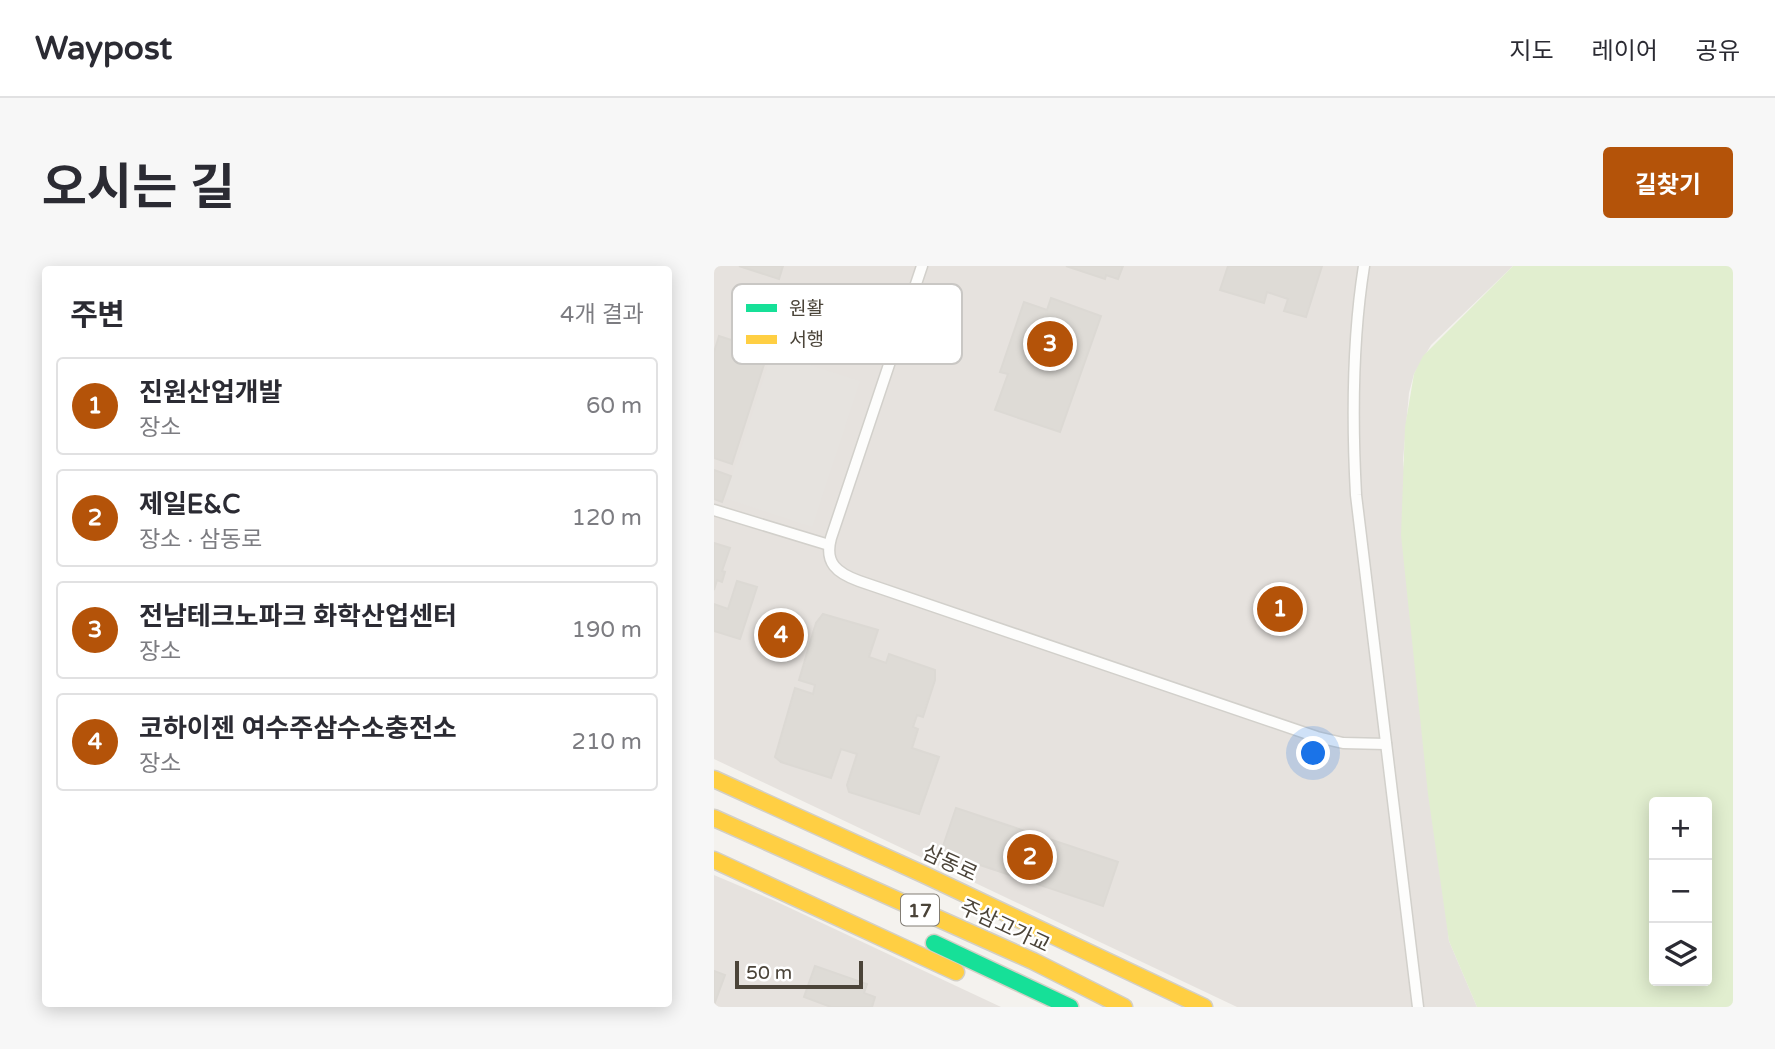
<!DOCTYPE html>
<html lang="ko">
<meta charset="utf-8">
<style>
:root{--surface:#fff;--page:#f7f7f7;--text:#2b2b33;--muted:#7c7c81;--line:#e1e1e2;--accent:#b45309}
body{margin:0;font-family:"Varela Round","Noto Sans KR",sans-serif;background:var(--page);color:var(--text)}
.controls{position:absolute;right:21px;bottom:21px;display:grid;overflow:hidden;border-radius:7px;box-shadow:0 4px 18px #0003}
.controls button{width:63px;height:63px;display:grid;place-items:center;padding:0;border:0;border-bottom:2px solid var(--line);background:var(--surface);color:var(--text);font:35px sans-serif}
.scale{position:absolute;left:21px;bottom:18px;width:128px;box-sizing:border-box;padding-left:7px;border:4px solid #4b4439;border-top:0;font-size:19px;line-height:24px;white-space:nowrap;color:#4b4439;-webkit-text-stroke:5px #fff;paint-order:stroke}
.you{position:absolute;left:600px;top:488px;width:24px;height:24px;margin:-18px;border:5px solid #fff;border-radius:50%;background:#1a73e8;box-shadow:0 0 0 10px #1a73e833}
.badge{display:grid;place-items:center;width:46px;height:46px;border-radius:50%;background:var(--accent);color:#fff;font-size:23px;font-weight:700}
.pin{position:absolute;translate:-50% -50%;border:4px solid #fff;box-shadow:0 2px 7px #0006}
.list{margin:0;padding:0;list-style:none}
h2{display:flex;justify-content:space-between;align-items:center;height:91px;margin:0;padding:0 28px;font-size:30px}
h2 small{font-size:23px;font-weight:400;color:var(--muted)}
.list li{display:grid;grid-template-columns:46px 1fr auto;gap:21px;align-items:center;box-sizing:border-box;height:98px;margin:0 14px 14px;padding:0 14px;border:2px solid var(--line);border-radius:7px}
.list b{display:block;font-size:26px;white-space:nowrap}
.list p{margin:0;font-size:23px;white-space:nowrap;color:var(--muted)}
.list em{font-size:23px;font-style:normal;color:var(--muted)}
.icon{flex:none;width:38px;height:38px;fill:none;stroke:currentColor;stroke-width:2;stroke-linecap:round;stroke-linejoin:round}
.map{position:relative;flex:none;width:1019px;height:741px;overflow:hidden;border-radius:7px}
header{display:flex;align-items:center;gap:42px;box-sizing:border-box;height:98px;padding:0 35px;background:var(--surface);border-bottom:2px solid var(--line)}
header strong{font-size:33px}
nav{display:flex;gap:38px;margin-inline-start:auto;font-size:24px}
.intro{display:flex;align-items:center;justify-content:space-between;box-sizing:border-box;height:168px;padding:0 42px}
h1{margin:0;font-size:49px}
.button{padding:18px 32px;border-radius:7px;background:var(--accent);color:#fff;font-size:24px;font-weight:700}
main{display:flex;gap:42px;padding:0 42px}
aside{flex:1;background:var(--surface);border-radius:7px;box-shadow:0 4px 18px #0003}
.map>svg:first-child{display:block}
.industrial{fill:#e6e2de}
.green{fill:#e1eecf;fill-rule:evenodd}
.parking{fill:#e6e3df}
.building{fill:#dedbd6;stroke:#dcd9d4;stroke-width:2}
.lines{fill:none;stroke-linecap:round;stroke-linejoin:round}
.lane-casing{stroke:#d2d0cb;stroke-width:13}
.fast-casing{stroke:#d3cfc5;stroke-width:19}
.slow-casing{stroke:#d3cfc5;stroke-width:19}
.lane{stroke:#fdfdfc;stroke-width:10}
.fast{stroke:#16e098;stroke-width:16}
.slow{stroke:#ffcf43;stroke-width:16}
.labels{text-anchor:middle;stroke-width:5;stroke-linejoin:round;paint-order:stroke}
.shield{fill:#fff;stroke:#817c74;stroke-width:2}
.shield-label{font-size:19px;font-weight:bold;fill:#4b4439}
.street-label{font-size:21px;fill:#4b4439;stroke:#fff}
.key{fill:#fff;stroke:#c9c7c4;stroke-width:2}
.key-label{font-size:19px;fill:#4b4439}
</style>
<header>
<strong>Waypost</strong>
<nav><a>지도</a><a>레이어</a><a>공유</a></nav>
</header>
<div class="intro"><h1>오시는 길</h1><a class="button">길찾기</a></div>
<main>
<aside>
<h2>주변<small>4개 결과</small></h2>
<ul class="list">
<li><span class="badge">1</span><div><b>진원산업개발</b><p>장소</p></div><em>60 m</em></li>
<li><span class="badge">2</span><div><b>제일E&amp;C</b><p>장소 · 삼동로</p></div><em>120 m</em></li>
<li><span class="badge">3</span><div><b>전남테크노파크 화학산업센터</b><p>장소</p></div><em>190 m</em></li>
<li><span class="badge">4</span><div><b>코하이젠 여수주삼수소충전소</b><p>장소</p></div><em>210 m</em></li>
</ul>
</aside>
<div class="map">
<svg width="1019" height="741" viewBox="0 0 1019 741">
<rect width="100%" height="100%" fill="#f4f2ee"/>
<!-- industrial -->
<g class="industrial">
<path d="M0,0h799l-82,79 -17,29 -5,19 -6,67 46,481 28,66h-240l-523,-248z"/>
<path d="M0,609l61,26 226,106h-287z"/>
</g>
<!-- green -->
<path class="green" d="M799,0h220v741h-256l-28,-66 -21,-147 -27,-259 4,-108 9,-53 9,-18zM940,536h53v179h-53z"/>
<!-- parking -->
<path class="parking" d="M58,87l88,28 -48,146 -87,-29z"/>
<!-- building -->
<g class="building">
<path d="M25,0h44l-4,13z"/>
<path d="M352,0h57l-5,13 -12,-4 -1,4z"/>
<path d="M514,0h94l-16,51 -22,-6 4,-12 -21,-7 -3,11 -44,-13z"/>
<path d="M337,32l50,18 -41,116 -65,-22 13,-36 -8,-2 24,-70 23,8z"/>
<path d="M5,70l49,16 -36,112 -18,-6v-106z"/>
<path d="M0,204l17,6 -9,26 -8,-3z"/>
<path d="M0,277l16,5 -8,23 3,1 -3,10 -5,-2 -3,10z"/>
<path d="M23,315l20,6 -17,52 -26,-8v-27l14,5z"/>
<path d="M564,319l17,5 -14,44 -16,-5z"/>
<path d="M62,345l23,7 -13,41 -23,-8z"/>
<path d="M109,348l55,16 -9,27 17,6 3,-9 46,16v10l-12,37 -6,-2 -4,12 5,2 -6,19 27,9 -20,57 -70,-22 -2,-7 10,-31 -16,-5 -10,29 -50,-16 -6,-5 20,-69 18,6 2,-9 -16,-5 17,-57z"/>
<path d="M242,542l162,54 -15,44 -162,-54z"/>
<path d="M101,700l52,18 -3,9 11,4 -3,10h-41l-27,-10z"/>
<path d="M0,705l11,4 -11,30z"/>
</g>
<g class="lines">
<!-- lane casing -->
<g class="lane-casing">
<g id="lane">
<path d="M208,0l-91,272c-7,25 6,35 28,43l458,156 26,6 43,1"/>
<path d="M650,0c-12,75 -12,154 -8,229l62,512"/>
<path d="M0,244l115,35"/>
</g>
</g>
<!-- fast casing -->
<g class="fast-casing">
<path id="fast" d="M220,677l136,64"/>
</g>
<!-- slow casing -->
<g class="slow-casing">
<g id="slow">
<path d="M0,513l211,96 279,132"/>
<path d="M0,552l319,143 91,46"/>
<path d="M0,594l242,112"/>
</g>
</g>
<!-- lane -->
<use href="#lane" class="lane"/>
<!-- fast -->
<use href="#fast" class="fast"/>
<!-- slow -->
<use href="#slow" class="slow"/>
</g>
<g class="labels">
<!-- shield labels -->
<rect class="shield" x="187" y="628.5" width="38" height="31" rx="5"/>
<g class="shield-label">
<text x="206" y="651">17</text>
</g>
<!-- street labels -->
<g class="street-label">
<text transform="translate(236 597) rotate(25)" y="7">삼동로</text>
<text transform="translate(291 660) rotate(25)" y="7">주삼고가교</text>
</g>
</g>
<!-- legend -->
<rect x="18" y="18" width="230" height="80" rx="10" class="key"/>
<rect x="32" y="38" width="31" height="8" fill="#16e098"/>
<rect x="32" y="69" width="31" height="9" fill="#ffcf43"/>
<g class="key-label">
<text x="75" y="49">원활</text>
<text x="75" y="80">서행</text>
</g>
</svg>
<div class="controls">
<button>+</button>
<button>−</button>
<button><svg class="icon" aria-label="layers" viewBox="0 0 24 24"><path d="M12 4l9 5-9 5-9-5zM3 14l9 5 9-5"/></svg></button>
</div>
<div class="scale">50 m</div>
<div class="you"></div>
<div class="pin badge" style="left:566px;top:343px">1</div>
<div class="pin badge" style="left:316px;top:591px">2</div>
<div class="pin badge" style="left:336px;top:78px">3</div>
<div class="pin badge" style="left:67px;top:369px">4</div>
</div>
</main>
